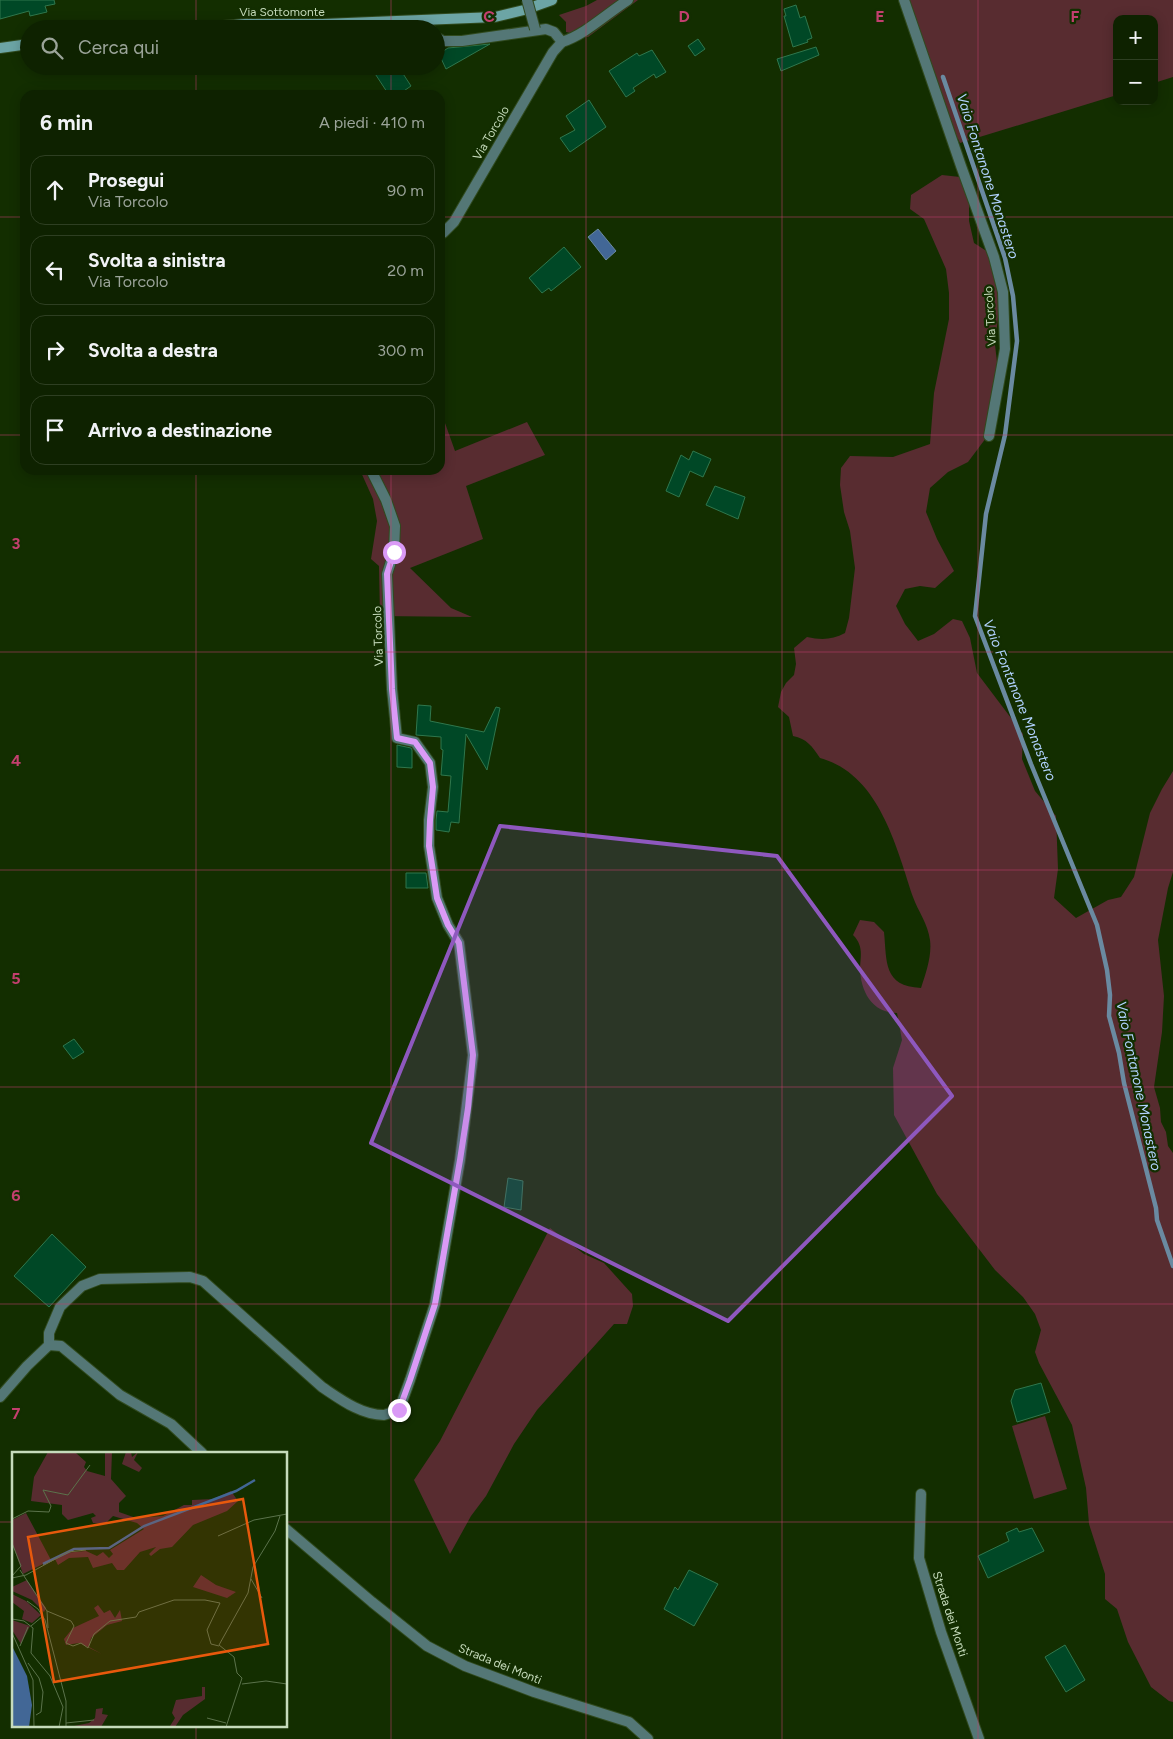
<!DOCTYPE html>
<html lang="it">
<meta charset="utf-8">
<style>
:root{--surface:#0e2200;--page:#172a0a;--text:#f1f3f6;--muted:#9ba499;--line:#2e3f22}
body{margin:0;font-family:Figtree,sans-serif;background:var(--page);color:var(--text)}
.controls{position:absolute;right:15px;top:15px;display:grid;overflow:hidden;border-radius:10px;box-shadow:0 2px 12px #0003}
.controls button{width:45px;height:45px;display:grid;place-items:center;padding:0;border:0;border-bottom:1px solid var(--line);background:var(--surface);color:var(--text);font:25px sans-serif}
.stop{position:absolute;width:15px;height:15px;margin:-11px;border:4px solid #da9af6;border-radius:50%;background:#fff}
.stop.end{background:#da9af6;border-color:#fff;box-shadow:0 1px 5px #0008}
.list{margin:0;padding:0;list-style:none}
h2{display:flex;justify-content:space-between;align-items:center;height:65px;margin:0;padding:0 20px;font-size:21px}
h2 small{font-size:16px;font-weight:400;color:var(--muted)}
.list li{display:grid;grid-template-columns:32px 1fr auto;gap:15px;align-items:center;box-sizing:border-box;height:70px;margin:0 10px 10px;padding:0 10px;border:1px solid var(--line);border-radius:15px}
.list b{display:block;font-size:19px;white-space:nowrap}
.list p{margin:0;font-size:16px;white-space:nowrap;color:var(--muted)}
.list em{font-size:16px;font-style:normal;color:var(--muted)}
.icon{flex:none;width:28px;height:28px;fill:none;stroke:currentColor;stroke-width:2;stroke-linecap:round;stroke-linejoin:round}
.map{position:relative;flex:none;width:1173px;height:1739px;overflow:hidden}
.search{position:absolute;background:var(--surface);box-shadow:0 2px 12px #0003;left:20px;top:20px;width:425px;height:55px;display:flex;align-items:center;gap:12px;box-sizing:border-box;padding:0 18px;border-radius:28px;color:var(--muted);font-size:19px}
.panel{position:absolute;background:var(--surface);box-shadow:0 2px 12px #0003;left:20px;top:90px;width:425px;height:385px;border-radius:15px}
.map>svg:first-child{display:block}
.green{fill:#582c30}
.water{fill:#426796;stroke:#6a8aa1}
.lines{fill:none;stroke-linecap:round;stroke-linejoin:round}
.stream{stroke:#6a8aa1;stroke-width:4.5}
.building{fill:#004826;stroke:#2f774d}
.minor-casing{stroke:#304a1e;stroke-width:12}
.secondary-casing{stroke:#304a1e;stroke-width:12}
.minor{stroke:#547776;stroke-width:10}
.secondary{stroke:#6ca5a5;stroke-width:10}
.pedestrian-bridge-casing{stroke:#304a1e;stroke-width:12;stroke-linecap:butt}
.pedestrian-bridge{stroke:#547776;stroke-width:10}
.route{stroke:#da9af6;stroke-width:6}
.marked{fill:#8e58be;fill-opacity:0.2;stroke:#8e58be;stroke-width:4;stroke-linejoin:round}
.grid{fill:none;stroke:#c33f6e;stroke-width:1;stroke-opacity:0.55}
.labels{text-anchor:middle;stroke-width:4.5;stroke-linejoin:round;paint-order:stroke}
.street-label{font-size:12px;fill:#c6dbbb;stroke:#132e00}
.water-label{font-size:14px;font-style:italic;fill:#b2d3ff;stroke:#132e00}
.inset-river{fill:none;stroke:#426796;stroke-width:2.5}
.inset-road{fill:none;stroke:#5b734b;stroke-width:1}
.view{fill:#e8590c;fill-opacity:0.15;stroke:#e8590c;stroke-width:2.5}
.inset-edge{fill:none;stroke:#c6dbbb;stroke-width:2.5}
.grid-label{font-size:16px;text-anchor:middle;font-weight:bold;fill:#c33f6e;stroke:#132e00;stroke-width:4.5;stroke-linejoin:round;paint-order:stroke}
</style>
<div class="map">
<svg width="1173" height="1739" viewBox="0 0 1173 1739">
<rect width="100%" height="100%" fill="#132e00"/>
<!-- green -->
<g class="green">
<path d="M597,0h41l-50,37 -22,-5v-10l-7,-7 27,-9z"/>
<path d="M908,0h265v77l-19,6v-64h-37v76l-157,48 -2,-4 -2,1z"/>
<path d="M942,175l18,2 9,19v25l5,22 22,14 6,23 -7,65 3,25 -12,68 -18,24 -20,10 -18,16 -4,24 11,27 17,32 -19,17 -15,-2 -15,3 -9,17 9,18 13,17 16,-7 19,-15 9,2 8,17 7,35 46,61 -1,25 13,32 21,25 2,53 -4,29 22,20 32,-18 13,-3 13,-20 16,-64 12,-24 11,-18v101l-5,16 -10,52 6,56 -2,36 -8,55 6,21 1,14 5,10 2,14 5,7v549l-4,-1 -18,-14 -23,-45 -11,-33 -12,-10v-25l-16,-50 -3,-36 -14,-63 -33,-62 -4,-11 6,-22 -6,-16 -12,-17 -28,-27 -58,-76 -43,-79 -1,-47 9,-28 -5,-27c-25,0 -37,-22 -37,-46 1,-13 3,-22 -7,-32l7,-15 14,2 10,10c3,30 -1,54 37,56 5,-15 11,-32 9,-48 -2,-16 -12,-29 -17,-43 -17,-51 -34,-123 -93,-139 -8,-12 -13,-19 -27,-22l-4,-19 -11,-10 3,-15 5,-9 8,-8 2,-11 -2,-16 13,-11c14,3 25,3 38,-4l4,-15 6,-50 -5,-37 -6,-19 -4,-27 1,-17 9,-12 43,1 37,-13 4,-51 15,-74v-26l-3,-24 -22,-50 -14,-10 1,-14z"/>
<path d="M440,409l15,42 72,-29 18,33 -79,31 17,53 -73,29 41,40 21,9 -92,-1 -1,-50 -8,-7 6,-38 -4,-22 -13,-29h80z"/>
<path d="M550,1228l34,26 20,9 28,31 1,12 -6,18h-13l-77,86 -23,34 -28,52 -15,20 -21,38 -36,-74 26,-39z"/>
<path d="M1045,1416l22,73 -33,10 -22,-73z"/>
</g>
<!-- water -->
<path class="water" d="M598,229l18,22 -10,9 -18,-23z"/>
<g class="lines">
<!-- stream -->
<path class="stream" d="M943,77l62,181 8,38 4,45 -12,94 -19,79 -11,102 56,148 66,161 10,45 3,25 -1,21 10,37 5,30 32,125 1,12 16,46"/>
</g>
<!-- building -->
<g class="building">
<path d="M0,0h54l1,4 -10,2 2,6 -17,4 -1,-5 -29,8z"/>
<path d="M796,5l4,13 5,-2 7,22 -5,2 1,2 -15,5 -9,-31h2l-2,-7z"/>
<path d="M698,39l7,10 -10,7 -7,-10z"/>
<path d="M490,44l-44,25 -7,-15 9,-6z"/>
<path d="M816,47l3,8 -38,16 -4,-12z"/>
<path d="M652,50l14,22 -10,6 -2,-4 -21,14 2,3 -9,6 -17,-26 28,-18 2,3z"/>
<path d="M370,66h28l13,20 -13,9h-9z"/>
<path d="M589,100l17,27 -36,25 -10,-14 15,-8 -9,-14z"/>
<path d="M564,247l17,20 -30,24 -2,-3 -7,5 -13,-15z"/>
<path d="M693,451l18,8 -8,18 -13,-6 -11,26 -13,-6 15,-36 8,5z"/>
<path d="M715,486l30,11 -7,22 -32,-14z"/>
<path d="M418,705l13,1 -1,15 54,11 12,-25 4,1 -13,62 -21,-36 -7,89 -8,-1 -2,10 -13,-2v-10l1,-9 11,1 3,-36 -10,-1 2,-25 -2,-1v-12l-25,-2z"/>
<path d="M397,745l14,3 1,2v18l-15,-1z"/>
<path d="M406,873h20l2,15h-22z"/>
<path d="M74,1039l10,13 -11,7 -10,-13z"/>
<path d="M508,1178l15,3 -2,29 -17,-3z"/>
<path d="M52,1234l34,33 -37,40 -35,-31z"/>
<path d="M1041,1383l9,29 -33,10 -6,-21 4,-11z"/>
<path d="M1017,1528l2,4 13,-4 12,23 -56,27 -10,-22 31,-15 -3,-8z"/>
<path d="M689,1570l29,14 -24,42 -30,-17 11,-22 3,3z"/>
<path d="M1065,1645l20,35 -19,12 -21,-35z"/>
</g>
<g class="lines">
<!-- minor casing -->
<g class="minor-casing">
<g id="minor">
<path d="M904,0l57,166 33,91 9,35 2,57 -16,87"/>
<path d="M426,20l4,9"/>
<path d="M436,37l7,4h19l84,-12 8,3 8,10 -9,10 -99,170 -11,11h-3"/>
<path d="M562,42c24,-8 44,-28 66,-42"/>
<path d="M49,1345v-12l11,-26 22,-21 18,-7 90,-2 13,4 119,106c18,12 39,28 62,28 4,-1 10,-4 15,-5l11,-30 25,-76 25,-144 13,-105 -14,-112 -11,-18 -11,-27 -5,-33 -3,-19v-26l4,-33 -3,-24 -15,-21 -18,-4 -5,-49 -5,-115 7,-22 1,-26 -9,-26 -15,-30"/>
<path d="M0,1397l27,-31 22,-21 12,1 59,49 51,29 31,29"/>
<path d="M921,1494l-2,64 22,74 38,107"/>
<path d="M286,1529l86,73 55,44 38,20 69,26 95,30 19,17"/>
</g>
</g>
<!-- secondary casing -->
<g class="secondary-casing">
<g id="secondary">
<path d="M190,29l55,-5h78l172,-7 29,-7 28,-10"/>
<path d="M0,48l29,-4"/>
</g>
</g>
<!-- minor -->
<use href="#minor" class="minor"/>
<!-- secondary -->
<use href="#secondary" class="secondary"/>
<!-- pedestrian-bridge casing -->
<g class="pedestrian-bridge-casing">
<path id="pedestrian-bridge" d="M527,0l8,29"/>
</g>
<!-- pedestrian-bridge -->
<use href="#pedestrian-bridge" class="pedestrian-bridge"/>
</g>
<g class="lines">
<!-- route -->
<path class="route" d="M394,552l-7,22 5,115 5,49 18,4 15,21 3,24 -3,33 -1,26 3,19 5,33 11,27 11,18 14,112 -5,53 -8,52 -25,144 -25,76 -11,30"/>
</g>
<!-- marked area -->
<path class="marked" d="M500,826l277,30 175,240 -224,225 -357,-178z"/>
<!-- grid -->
<path class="grid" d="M196,0v29M391,0v29M586,0v1739M782,0v1739M978,0v1739M196,66v29M391,66v29M0,217h25M440,217h733M0,435h25M440,435h733M196,470v983M391,470v1269M0,652h1173M0,870h1173M0,1087h1173M0,1304h1173M0,1522h14M286,1522h887M196,1725v14"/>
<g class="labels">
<!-- street labels -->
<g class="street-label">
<text x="282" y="16">Via Sottomonte</text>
<text transform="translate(491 133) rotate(-60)" y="4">Via Torcolo</text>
<text transform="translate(990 316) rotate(-94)" y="4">Via Torcolo</text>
<text transform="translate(378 636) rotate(-92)" y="4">Via Torcolo</text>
<text transform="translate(950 1614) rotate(72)" y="4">Strada dei Monti</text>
<text transform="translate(500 1664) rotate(22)" y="4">Strada dei Monti</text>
</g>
<!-- water labels -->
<g class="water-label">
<text transform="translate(988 176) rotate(72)" y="5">Vaio Fontanone Monastero</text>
<text transform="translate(1020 700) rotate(68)" y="5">Vaio Fontanone Monastero</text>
<text transform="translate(1139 1086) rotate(78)" y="5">Vaio Fontanone Monastero</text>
</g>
</g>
<!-- overview -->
<g transform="translate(12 1452)">
<rect width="275" height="275" fill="#132e00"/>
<path d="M36,0l28,1 10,9 -2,5 3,4 18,5v-23l7,-1 -1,27 15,17 -7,7v9l17,6 27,-2 21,-11h8v-5l21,-1 18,-8 7,10 -11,10 -34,14 -21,22 -12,2 -9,7 -2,-2 7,-7 -16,5 -16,18h-7l-5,-7 -19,5 -5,-11 -19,1 -11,7 -3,-6 9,-6 22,-2 11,5 6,-4 6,6 4,-4 -3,-4 34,-21 -7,-6 -24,-7 -8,8 -12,-1 -2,-5 5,-2 -3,-3 -25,7 -6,-6v-9l-31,-4 3,-24zM114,0h5l1,5 6,-5 -4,8 8,8 -3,4 -17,-8zM14,61l25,47 -28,14 -11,-31v-23zM189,123l15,10 20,7 -9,6 -34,-11zM15,128l19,28 -2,4 -12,-12 -20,-9v-4zM0,142l14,7 15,14 -9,8 -10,-4 2,-8 -12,-9zM86,153l6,8 6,-3 5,8 5,-8 2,11 -15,4 -16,13 -2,9 13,7 -23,-11 -13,2 -2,-6 9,-11 26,-12 -5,-8zM0,168l18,6 -9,18 -9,-14zM190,235h3v12l-22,16 -8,12 -5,-1 5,-8 -3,-5 4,-13 26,-4zM91,256l-1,6 6,1 -7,12h-32l20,-4 6,-5 1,-9z" fill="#582c30"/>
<path d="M0,194l15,30 5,29 -3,22h-17z" fill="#426796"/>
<path class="inset-river" d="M31,112l31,-15 35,-1 35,-22 92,-35 19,-11"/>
<path class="inset-road" d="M0,67l16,-8 21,1 2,-6 -8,-16 25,5 22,-30M206,84l36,-16 33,-6M0,91l9,23 -9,10M8,118l27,41M0,126l14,-3 42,-23 18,-2M239,127l11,19M15,149l11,8 7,11 21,81v26M0,167l12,2 9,7 -2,25 19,23 13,31 -4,20M19,174l12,-10M36,176l-1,-17 24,10 3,5 -8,17 7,3 8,-3 7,5 6,-14 16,-13 26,-4 3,-5 35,-12h31l15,3 -13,27 4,14 8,2M0,181l21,47 1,47M8,194l8,-19M16,211l11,15 4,14 -2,20 -5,3M230,232l24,-3 21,3M195,266l19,5M54,271l28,-3M214,275l16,-49 -5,-5 -3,-16 -15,-12 29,-52 5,-26 22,-36 5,-15"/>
<path class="view" d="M231,47l25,145 -214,38 -26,-145z"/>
<rect width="275" height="275" class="inset-edge"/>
</g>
<g class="grid-label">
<text x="489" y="22">C</text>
<text x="684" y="22">D</text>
<text x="880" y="22">E</text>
<text x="1075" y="22">F</text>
<text x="16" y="549">3</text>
<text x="16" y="766">4</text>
<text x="16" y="984">5</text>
<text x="16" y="1201">6</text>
<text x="16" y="1419">7</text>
</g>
</svg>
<div class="controls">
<button>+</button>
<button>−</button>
</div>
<div class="stop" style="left:394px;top:552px"></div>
<div class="stop end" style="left:399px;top:1410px"></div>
<div class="search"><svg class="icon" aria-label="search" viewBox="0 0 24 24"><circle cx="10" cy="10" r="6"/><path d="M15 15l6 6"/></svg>Cerca qui</div>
<section class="panel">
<h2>6 min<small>A piedi · 410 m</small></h2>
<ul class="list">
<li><svg class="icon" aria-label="ahead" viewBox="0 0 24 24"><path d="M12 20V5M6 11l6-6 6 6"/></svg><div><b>Prosegui</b><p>Via Torcolo</p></div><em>90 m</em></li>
<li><svg class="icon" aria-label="left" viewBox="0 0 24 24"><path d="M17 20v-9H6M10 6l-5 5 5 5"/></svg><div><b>Svolta a sinistra</b><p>Via Torcolo</p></div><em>20 m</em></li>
<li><svg class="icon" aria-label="right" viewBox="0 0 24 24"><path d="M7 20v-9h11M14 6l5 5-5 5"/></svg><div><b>Svolta a destra</b></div><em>300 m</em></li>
<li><svg class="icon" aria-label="arrive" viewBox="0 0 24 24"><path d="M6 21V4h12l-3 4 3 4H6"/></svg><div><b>Arrivo a destinazione</b></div></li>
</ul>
</section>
</div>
